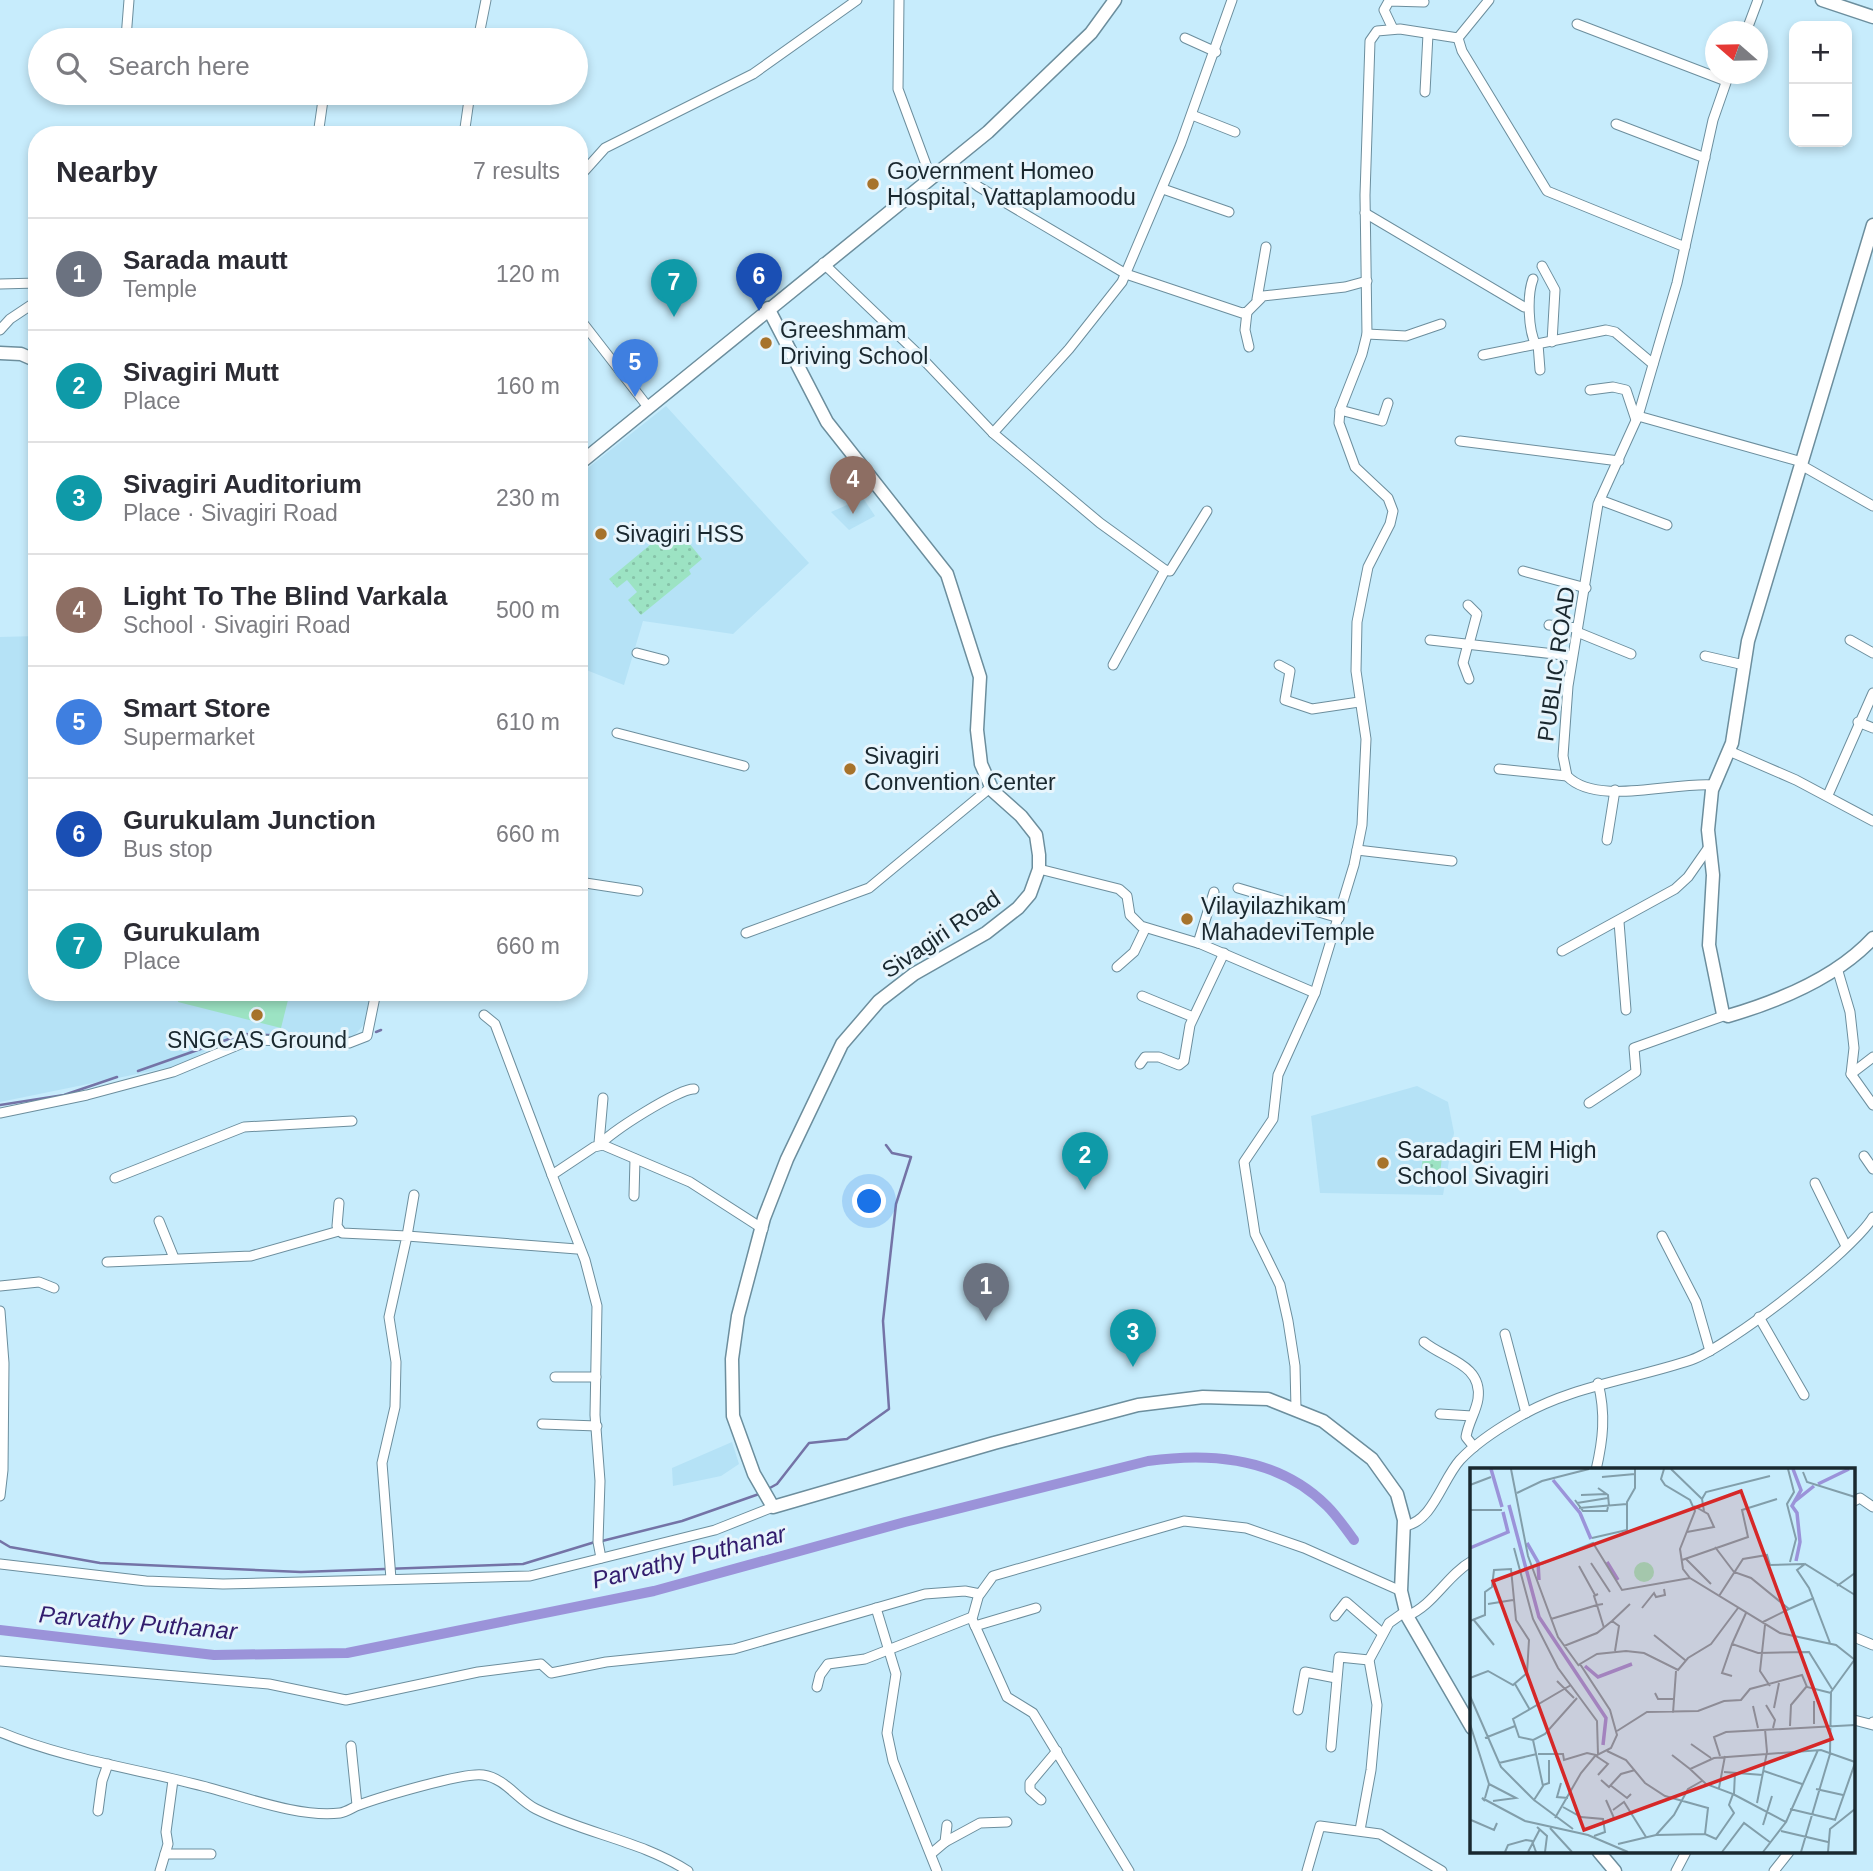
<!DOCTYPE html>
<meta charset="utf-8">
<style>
:root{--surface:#fff;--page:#f7f7f7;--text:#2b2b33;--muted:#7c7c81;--line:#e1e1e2;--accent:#a7732b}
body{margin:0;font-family:Arial,sans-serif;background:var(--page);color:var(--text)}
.controls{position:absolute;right:21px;top:21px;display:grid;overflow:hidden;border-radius:14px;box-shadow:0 4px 10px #0003}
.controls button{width:63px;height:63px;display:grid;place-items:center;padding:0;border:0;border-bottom:2px solid var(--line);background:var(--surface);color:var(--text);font:35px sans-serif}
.compass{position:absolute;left:1705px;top:21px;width:63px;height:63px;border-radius:50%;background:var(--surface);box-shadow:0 4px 10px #0003;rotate:290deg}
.you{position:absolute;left:870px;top:1202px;width:24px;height:24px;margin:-18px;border:5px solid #fff;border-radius:50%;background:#1a73e8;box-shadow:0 0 0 10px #1a73e833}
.badge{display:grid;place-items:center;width:46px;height:46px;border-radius:50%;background:var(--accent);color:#fff;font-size:23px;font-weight:700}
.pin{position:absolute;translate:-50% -58px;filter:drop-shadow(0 2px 4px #0008)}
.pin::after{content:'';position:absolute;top:37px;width:24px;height:21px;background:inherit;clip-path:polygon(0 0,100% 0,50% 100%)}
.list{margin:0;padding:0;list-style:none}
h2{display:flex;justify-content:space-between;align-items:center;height:91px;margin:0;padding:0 28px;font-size:30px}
h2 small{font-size:23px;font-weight:400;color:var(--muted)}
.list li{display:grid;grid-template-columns:46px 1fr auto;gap:21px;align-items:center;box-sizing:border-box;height:112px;padding:0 28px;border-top:2px solid var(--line)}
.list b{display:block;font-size:26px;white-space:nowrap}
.list p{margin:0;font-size:23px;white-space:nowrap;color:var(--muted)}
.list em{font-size:23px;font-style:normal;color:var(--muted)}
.icon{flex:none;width:38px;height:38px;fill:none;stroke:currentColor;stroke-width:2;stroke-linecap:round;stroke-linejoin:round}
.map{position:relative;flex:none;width:1873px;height:1871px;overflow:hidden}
.search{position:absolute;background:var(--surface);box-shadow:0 4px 10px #0003;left:28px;top:28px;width:560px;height:77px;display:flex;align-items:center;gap:18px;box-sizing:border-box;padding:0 24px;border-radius:38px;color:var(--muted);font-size:26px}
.panel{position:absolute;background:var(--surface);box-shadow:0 4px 10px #0003;left:28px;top:126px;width:560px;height:875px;border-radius:28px}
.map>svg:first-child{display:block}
.built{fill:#b5e2f6}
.grass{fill:#9ce3c3}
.park{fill:url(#park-dots)}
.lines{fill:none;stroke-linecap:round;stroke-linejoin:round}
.stream{stroke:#7473a6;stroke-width:2.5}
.canal{stroke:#9b93d9;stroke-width:10}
.street-casing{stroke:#6c8e9d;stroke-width:11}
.secondary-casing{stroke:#6c8e9d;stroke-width:15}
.street{stroke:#fff;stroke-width:9}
.secondary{stroke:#fff;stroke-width:12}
.poi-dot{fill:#a7732b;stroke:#e7f5fc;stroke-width:2.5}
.labels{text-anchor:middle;stroke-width:6;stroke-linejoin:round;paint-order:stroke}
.poi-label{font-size:23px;fill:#1a282f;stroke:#e7f5fc;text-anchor:start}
.street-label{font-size:23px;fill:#1a282f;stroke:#e7f5fc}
.water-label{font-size:24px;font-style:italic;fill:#321c6d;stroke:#e7f5fc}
.inset-river{fill:none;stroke:#9b93d9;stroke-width:3.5}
.inset-road{fill:none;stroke:#829eaa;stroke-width:2}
.view{fill:#d62828;fill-opacity:0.15;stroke:#d62828;stroke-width:3.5}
.inset-edge{fill:none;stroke:#1a282f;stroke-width:3.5}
</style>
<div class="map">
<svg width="1873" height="1871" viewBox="0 0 1873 1871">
<defs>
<pattern id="park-dots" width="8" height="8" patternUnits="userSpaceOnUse" patternTransform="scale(1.75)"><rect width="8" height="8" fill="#9ce3c3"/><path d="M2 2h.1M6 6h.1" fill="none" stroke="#86c3a8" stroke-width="1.8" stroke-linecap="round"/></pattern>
</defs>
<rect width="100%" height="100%" fill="#c7ecfc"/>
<!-- built -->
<g class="built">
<path d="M666,406l143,157 -76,71 -90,-13 -19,64 -45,-18v-192z"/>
<path d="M863,498l12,18 -26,14 -18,-18z"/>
<path d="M37,636v356h335l-6,30 -12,14 -117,-3 -56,32 -181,37v-465z"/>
<path d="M1417,1086l31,16 6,31 -11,62 -123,-2 -9,-77z"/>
<path d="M732,1442l7,22 -18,12 -48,10 -1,-18z"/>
</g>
<!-- grass -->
<path class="grass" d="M180,992h110l-9,36 -103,-26z"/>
<!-- park -->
<g class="park">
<path d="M674,525l28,34 -13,11 2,4 -50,41 -13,-15 9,-8 -10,-12 -10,8 -8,-9z"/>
<path d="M1425,1144l18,3 -4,37h-20z"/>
</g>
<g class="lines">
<!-- stream -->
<g class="stream">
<path d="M376,1032l5,-2"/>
<path d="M138,1071l105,-37 109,4"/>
<path d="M0,1105l64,-10 53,-18"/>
<path d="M768,1489l9,-5 32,-41 38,-4 42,-30 -6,-88 13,-117 15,-47 -19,-4 -6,-8"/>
<path d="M0,1541l10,6 90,16 201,9 222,-8 72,-22"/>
<path d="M602,1541l80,-20 77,-27"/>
</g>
<!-- canal -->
<path class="canal" d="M0,1630l214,25 133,-2 307,-62 251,-69 243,-61c63,-9 131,-3 179,45 10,10 19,23 27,34"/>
<!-- street casing -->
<g class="street-casing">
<g id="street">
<path d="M129,0l-3,38 12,2"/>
<path d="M899,0l-1,89 33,89"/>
<path d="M1577,24l149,57"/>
<path d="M1393,29l-9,-19 5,-9 35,1"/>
<path d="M1746,32l12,-32"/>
<path d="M1185,38l31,14"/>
<path d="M1458,38l4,13 85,140 138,56"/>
<path d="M478,40l8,-40"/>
<path d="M1425,92l3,-58"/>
<path d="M1192,115l43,17"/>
<path d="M1616,124l89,34"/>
<path d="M318,135l6,-42"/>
<path d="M464,135l6,-42"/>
<path d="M948,164l31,23 147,87 116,39 5,-1 16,-16 82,-9 22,-6"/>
<path d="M579,177l26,-29 148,-74 104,-74"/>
<path d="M1163,189l66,23"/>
<path d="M1365,213l159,94"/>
<path d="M823,263l95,91 75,79 76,-84 53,-67 59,-139 51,-143"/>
<path d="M1542,266l13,24 -3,52"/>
<path d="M1533,279c-6,16 -5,51 3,66"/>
<path d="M0,284l37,-1"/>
<path d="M1257,299l9,-52"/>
<path d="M1247,312l-2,18 4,17"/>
<path d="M579,318l69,89"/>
<path d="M0,330l10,-11 27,-18"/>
<path d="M1367,334l39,2 35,-12"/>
<path d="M1538,344l2,26"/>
<path d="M1483,355l123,-25 9,2 38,32"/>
<path d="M1590,390l23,-3 13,3 10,30"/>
<path d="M1340,410l42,11 6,-18"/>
<path d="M1638,416l164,46"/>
<path d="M993,433l107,90 65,47 5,1 37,-60"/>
<path d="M1460,441l159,20"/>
<path d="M1801,465l72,41"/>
<path d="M1600,500l67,25"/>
<path d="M1523,571l63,17"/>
<path d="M1468,605l9,9 -8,30"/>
<path d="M1549,625l28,3"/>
<path d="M1577,632l54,22"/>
<path d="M1430,640l142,16"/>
<path d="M1850,640l23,13"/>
<path d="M1468,644l-5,19 6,16"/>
<path d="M637,653l27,7"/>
<path d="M1705,656l39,9"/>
<path d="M1113,665l52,-95"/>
<path d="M1279,665l11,6 -5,29 27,9 47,-7"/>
<path d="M1858,722l15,6"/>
<path d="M617,733l127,33"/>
<path d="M1729,751l67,29 77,41"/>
<path d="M1499,769l68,7"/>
<path d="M1714,785c-39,-4 -117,22 -147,-9l-4,-20 5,-70 30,-182 40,-88 39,-133 36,-163 16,-46"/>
<path d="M1828,795l45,-102"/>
<path d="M1607,840l8,-50"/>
<path d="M1357,850l95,11"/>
<path d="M1039,869l80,20 8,7 3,19 11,11 60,18 114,49"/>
<path d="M579,882l59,9"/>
<path d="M1238,888l101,30"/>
<path d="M1619,922l7,88"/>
<path d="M746,933l123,-45 122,-101"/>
<path d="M1198,943l16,-51"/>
<path d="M1562,951l113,-62 13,-12 21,-30"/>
<path d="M1117,967l17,-15 11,-23"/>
<path d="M1837,968l13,44 4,36 -3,26 22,31"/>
<path d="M1142,996l51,21"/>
<path d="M484,1015l11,9 57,151"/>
<path d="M1140,1064l5,-7h14l20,8 5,-4 6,-36 34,-72"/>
<path d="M1851,1074l22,-17"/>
<path d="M1589,1103l47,-31 -2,-24 92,-33"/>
<path d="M0,1113l87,-18 86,-23 77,-32 99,3 18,-7 9,-44"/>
<path d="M599,1143l4,-45"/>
<path d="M600,1145c8,-12 80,-57 94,-56"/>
<path d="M1864,1156l9,13"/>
<path d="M115,1178l129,-51 108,-6"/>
<path d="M1815,1183l31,63"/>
<path d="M414,1195l-7,41 170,13"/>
<path d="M634,1196l1,-37"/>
<path d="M339,1203l-2,23 5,7 65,3 -18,81 7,45 -1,45 -13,56 9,116"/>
<path d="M159,1221l15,37"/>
<path d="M1662,1236l34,66 14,49"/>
<path d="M107,1262l144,-6 88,-25"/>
<path d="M0,1286l39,-4 15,6"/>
<path d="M0,1311l4,52 -1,107 -3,26"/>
<path d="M1759,1317l45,78"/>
<path d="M1505,1334l21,79"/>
<path d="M1424,1342c20,17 59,22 54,57 -2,13 -10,24 -12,38l8,10"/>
<path d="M555,1377h41"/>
<path d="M1296,1409l-1,-43 -7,-45 -8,-36 -25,-51 -11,-72 29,-43 5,-44 37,-82 39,-128 8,-40 4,-86 -10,-68 1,-49 11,-55 22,-43 3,-13 -5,-13 -33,-31 -16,-44 1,-13 22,-56 5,-20 -2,-139 5,-154 7,-10 23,-2 58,9 31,-38"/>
<path d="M1440,1414l32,2"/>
<path d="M542,1424l55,2"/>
<path d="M1596,1470c7,-30 10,-56 2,-87"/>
<path d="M1854,1501l6,-3 13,9"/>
<path d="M1405,1526c28,-5 37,-46 55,-66 15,-16 36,-30 55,-41 55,-33 116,-39 176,-59 37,-13 162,-109 182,-143"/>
<path d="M601,1558l-3,-16 2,-61 -5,-66 2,-109 -12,-46 -33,-85 42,-28 9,-2 87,37 73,47"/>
<path d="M0,1564l146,17 77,3 307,-8 185,-46 58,-23"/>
<path d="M979,1594l-7,25 35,78 26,16 96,158"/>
<path d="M876,1608l20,66 -9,59 6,28 44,110"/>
<path d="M1335,1616l11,-14 36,31"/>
<path d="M1407,1616c27,-11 40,-41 65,-55"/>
<path d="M975,1626l61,-18"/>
<path d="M1854,1637l19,8"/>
<path d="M0,1661l269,23 77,16 132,-28 63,-8 10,9 55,-11 128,-13 191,-55 40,-3 15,3 13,-18 191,-55 62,7 58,20 97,43"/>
<path d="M817,1687l3,-12 8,-11 37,-5 107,-42"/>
<path d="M1298,1710l7,-38 31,6"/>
<path d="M1854,1720l19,5v-3"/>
<path d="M0,1732c67,28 140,37 210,56 38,10 91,30 130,25 7,-1 13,-6 19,-8 22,-8 105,-33 124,-30 22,3 35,25 53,34 50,25 106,32 152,62"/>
<path d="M351,1746l6,59"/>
<path d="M1331,1747l8,-90 30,3"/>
<path d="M1041,1800l-11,-10v-7l27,-32"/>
<path d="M98,1811l4,-30 6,-17"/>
<path d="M1360,1830l11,-60 6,-65 -8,-45 20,-37 17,-12"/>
<path d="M945,1842l35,-19 27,-1"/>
<path d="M932,1853l13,-11 2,-17"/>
<path d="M165,1854h46"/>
<path d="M160,1871l8,-27 -2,-12 7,-52"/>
<path d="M1307,1871l13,-45 60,8 62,37"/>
<path d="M1676,1871l10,-19"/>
<path d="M1774,1871l15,-19"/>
</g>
</g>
<!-- secondary casing -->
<g class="secondary-casing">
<g id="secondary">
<path d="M1822,0l51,17"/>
<path d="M1873,225l-125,416 -16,102 -20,47 -4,40 5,45 -4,70 14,69 5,2c51,-15 108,-38 145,-78"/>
<path d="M768,308l59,114 120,152 33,103 -3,53 4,34 12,27 28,25 15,19 3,20v14l-9,25 -12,14 -32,25 -72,41 -35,27 -37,43 -55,115 -23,59 -26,98 -6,43 1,57 21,58 19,33 221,-64 144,-38 65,-8 65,2 55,22 49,38 25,35 7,26 -3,71 6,25 65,112"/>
<path d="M0,353l21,1 16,7"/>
<path d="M579,464l409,-332 103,-99 24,-33"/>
<path d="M1599,1852l16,19"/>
</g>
</g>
<!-- street -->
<use href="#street" class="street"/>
<!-- secondary -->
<use href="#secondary" class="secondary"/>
</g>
<!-- markers -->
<g class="poi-dot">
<circle cx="873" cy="184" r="7"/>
<circle cx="766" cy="343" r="7"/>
<circle cx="601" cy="534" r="7"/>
<circle cx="850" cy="769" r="7"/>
<circle cx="1187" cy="919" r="7"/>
<circle cx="257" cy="1015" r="7"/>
<circle cx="1383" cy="1163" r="7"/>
</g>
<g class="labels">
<!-- poi labels -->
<g class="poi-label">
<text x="887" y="179">Government Homeo<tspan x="887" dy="26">Hospital, Vattaplamoodu</tspan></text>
<text x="780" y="338">Greeshmam<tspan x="780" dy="26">Driving School</tspan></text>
<text x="615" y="542">Sivagiri HSS</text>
<text x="864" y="764">Sivagiri<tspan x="864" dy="26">Convention Center</tspan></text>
<text x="1201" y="914">Vilayilazhikam<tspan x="1201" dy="26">MahadeviTemple</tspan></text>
<text x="257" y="1048" text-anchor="middle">SNGCAS Ground</text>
<text x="1397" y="1158">Saradagiri EM High<tspan x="1397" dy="26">School Sivagiri</tspan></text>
</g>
<!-- street labels -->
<g class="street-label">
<text transform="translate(1556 664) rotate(-82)" y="8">PUBLIC ROAD</text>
<text transform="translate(941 934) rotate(-34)" y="8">Sivagiri Road</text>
</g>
<!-- water labels -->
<g class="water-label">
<text transform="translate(689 1557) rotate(-14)" y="8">Parvathy Puthanar</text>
<text transform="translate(138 1623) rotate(5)" y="8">Parvathy Puthanar</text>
</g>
</g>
<!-- overview -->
<g transform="translate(1470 1468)">
<rect width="385" height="385" fill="#c7ecfc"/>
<path d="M164 104a10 10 0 1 1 20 0a10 10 0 1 1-20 0Z" fill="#9ce3c3"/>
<path class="inset-river" d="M21,1l11,38M323,1l8,21 -9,16 5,7 3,29 -4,19M83,12l27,33 11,26M348,16l31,-15M324,34l20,-16M39,37l30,112 67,101 -3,27M57,75l11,19 1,18M0,80l38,-16 -5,-20M137,94l11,18M115,198l13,11 34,-13"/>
<path class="inset-road" d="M41,1l17,87 30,81 21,29M194,1l-3,10 4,6 25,15 5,11 -15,38 3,20 7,9 90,55 56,12 19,15M201,1l31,30M318,1l6,23 -7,12 9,35 -6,23M333,4l4,10 48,15M132,9l33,-3M0,17l21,-8M128,20l10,7 1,11M47,25l25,-12 47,-12M111,27l26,-1M105,32l8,11h24l1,-4M107,35l31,-5M109,40l48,-4M0,42h32M234,43l-2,-12 4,-7 64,-16M217,64l27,-5 -6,-13 -14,-8M122,70l35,-8v-28l8,-14v-19M245,79l19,25 17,6 38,31 25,-11M44,80l19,71 25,49 39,53 1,33M216,91l25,25M212,92l66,-23 -6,-27 35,-11M121,95l19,29M71,96l52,-21 29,47 68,-12M109,98l16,29M367,118l18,-13M249,128l24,-37 24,-4 3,10 34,-1M18,136l25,-4M133,136l-6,1 7,23M172,140l12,-15 2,4 9,-2 -1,-6M276,145l-14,31 26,9 51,-1 23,37M3,151l21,26M81,151l46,-14 -3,-9 4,-2M0,153l15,-6v-23l7,-5 2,-17 17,-1 5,51 13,20 -2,33 -14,12 -25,-14 -18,7M142,153l18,-17M293,154l26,-13M295,157l-5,46 10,15M184,167l31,25M360,175l-21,-55 -12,-18 8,-6 50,31M94,178l33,-13 15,-12 7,5 -4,25M262,208l-10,-3 10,-29M87,213l17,17M45,216l15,26M185,225l3,6h16M0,228l31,71 33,33 9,-14 -10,-46 12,-6 32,-36M296,237l9,15 -2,8M283,238l5,22M304,240l5,-25M203,245l3,-42M0,256l19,60 -4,14M344,256v-23M320,258l1,-21 16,-19M295,261l2,23M147,263l30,-19 51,-1 26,-10 17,-1 9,-11 52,-14 5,12 24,6M15,270l30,-12M63,272l-14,-3 -6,-18 58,-34M221,276l20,14M137,283l19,9 19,23 20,13 43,12 -3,26M68,286h25l1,6 23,-7 9,2M202,287l18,14M126,288l12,8 -10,11M250,288l-6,-19 12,-5 129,-7M29,295l38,-9M294,303l38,13M254,304l39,3M131,312l8,7 12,-13 14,-4M91,315l-4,14 11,1M19,316l27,14 -23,3M73,317l6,-2v-23M140,317l17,13 4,-4M249,320l6,-32M346,321l27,6M263,326l53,28 -23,30M264,326l1,-22M64,332l39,29M15,333l-3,-3 43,23 63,14 40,17M287,335l10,-51M93,339l18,10 22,2 2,13 -11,4M320,341l46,11M143,342l11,-8 22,35M85,350l26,-45 14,-17 16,-8 6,-13 -7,-25 -30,-46 17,-10 29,-3 18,2 34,17 10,-12 23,-14 27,-36M1,352l23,10 3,-7M365,352l20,-57M316,354l32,-72M133,355l11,-5 -8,-18M293,357l9,-29M67,359l10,9 -2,16M80,360l22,24M311,363l47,11M186,367l18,-20 14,-26 14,-8M148,376l38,-9 49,-1 11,5 18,-26 -5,-8 4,-11 -27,-10 -16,-15 24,-11 107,-8 34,12M35,384l3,-7 18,-5 6,1 4,11M58,384l12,-23M252,384l22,-29 27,20M331,384l29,-98 1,-62 24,-33M358,384l2,-23 25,-20"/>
<path class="view" d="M271,23l91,248 -248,91 -91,-249z"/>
<rect width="385" height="385" class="inset-edge"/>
</g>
</svg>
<div class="controls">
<button>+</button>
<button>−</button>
</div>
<svg class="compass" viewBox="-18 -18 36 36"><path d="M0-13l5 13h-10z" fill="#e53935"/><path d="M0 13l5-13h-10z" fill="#7c7c81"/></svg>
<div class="you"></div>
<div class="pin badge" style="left:986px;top:1321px;background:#6b7280">1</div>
<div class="pin badge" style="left:1085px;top:1190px;background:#0f9aa8">2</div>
<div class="pin badge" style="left:1133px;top:1367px;background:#0f9aa8">3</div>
<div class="pin badge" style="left:853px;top:514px;background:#8d6e63">4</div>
<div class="pin badge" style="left:635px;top:397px;background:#3f7fe0">5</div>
<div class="pin badge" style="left:759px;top:311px;background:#1a4fb4">6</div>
<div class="pin badge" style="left:674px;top:317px;background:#0f9aa8">7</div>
<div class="search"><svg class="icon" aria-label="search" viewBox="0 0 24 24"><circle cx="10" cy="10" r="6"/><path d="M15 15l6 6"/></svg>Search here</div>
<section class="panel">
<h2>Nearby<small>7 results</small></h2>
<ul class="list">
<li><span class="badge" style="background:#6b7280">1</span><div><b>Sarada mautt</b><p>Temple</p></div><em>120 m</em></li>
<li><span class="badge" style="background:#0f9aa8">2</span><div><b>Sivagiri Mutt</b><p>Place</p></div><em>160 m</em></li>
<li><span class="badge" style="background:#0f9aa8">3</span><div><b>Sivagiri Auditorium</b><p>Place · Sivagiri Road</p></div><em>230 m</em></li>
<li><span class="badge" style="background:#8d6e63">4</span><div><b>Light To The Blind Varkala</b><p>School · Sivagiri Road</p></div><em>500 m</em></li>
<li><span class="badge" style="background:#3f7fe0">5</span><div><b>Smart Store</b><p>Supermarket</p></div><em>610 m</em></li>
<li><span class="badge" style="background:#1a4fb4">6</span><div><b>Gurukulam Junction</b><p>Bus stop</p></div><em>660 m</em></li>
<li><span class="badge" style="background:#0f9aa8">7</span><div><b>Gurukulam</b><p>Place</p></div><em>660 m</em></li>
</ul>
</section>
</div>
